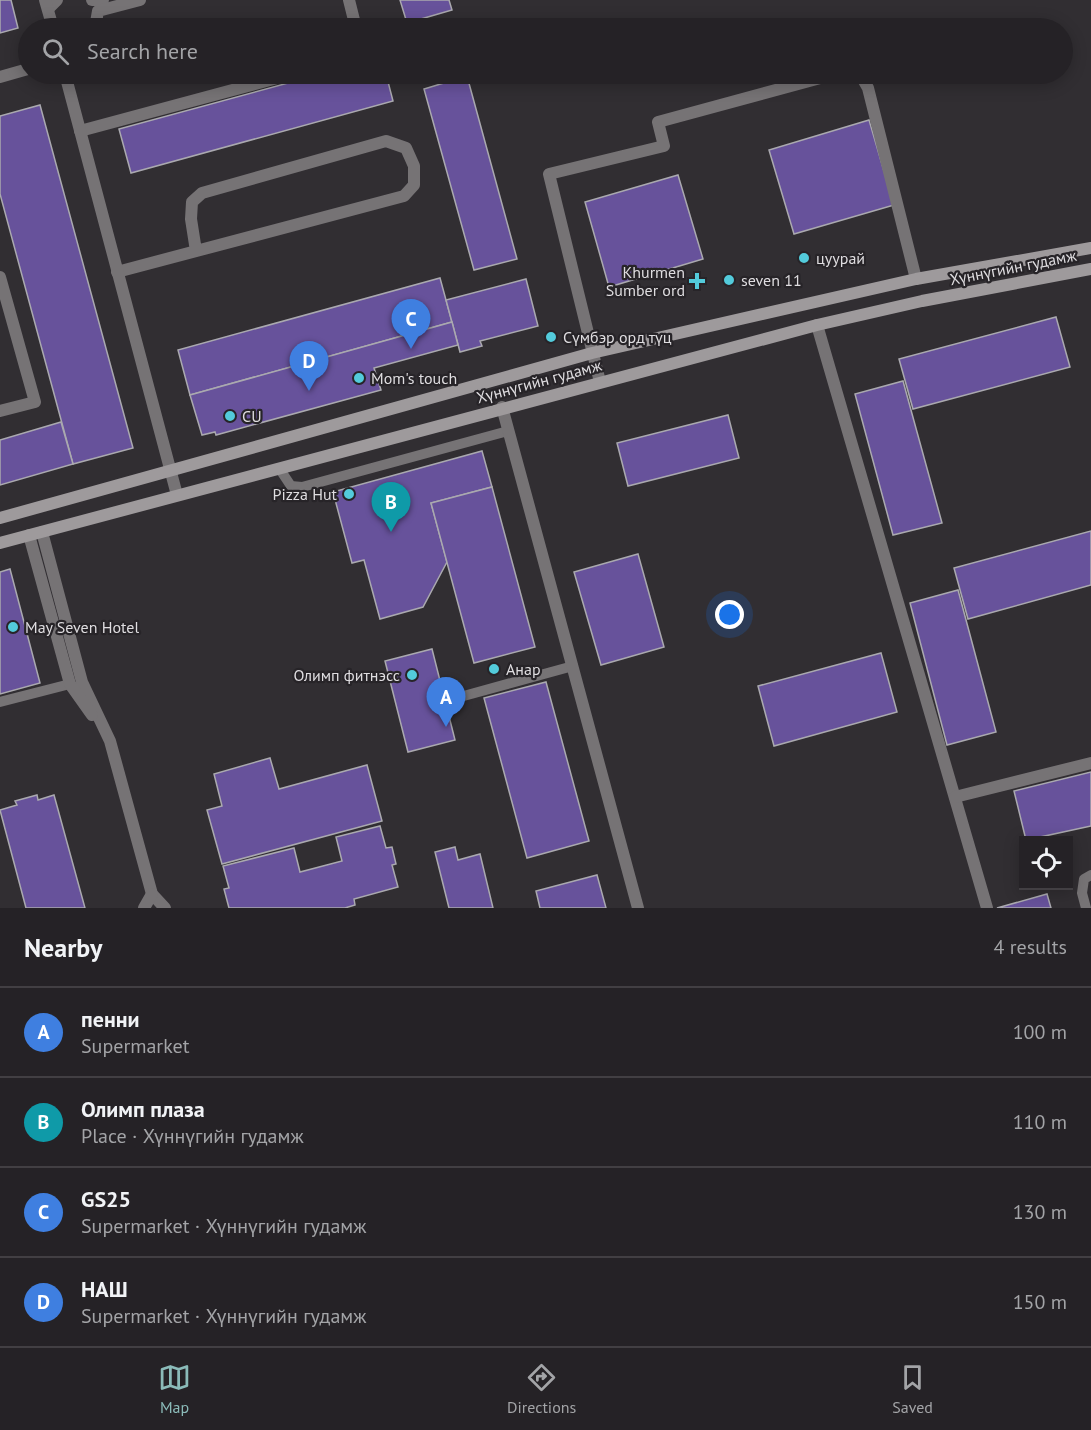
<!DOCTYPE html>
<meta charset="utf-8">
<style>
:root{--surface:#252226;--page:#312f32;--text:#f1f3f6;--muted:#a3a4a7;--line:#423f43;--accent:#8bbbb9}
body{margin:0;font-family:"PT Sans",sans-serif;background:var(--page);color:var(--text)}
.controls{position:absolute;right:18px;bottom:18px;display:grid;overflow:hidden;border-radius:0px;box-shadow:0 3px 15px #0003}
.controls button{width:54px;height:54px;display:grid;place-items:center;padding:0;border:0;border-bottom:2px solid var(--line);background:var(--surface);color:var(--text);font:30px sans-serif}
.you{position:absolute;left:730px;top:615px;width:21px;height:21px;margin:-15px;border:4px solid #fff;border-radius:50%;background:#1a73e8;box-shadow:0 0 0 9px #1a73e833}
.badge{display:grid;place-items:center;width:39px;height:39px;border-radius:50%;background:var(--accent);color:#fff;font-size:20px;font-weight:700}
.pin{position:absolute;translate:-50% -50px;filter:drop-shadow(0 2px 3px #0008)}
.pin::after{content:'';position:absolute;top:32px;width:21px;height:18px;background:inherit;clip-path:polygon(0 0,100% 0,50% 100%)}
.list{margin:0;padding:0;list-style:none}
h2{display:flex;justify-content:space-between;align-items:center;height:78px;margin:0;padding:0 24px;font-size:26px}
h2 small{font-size:20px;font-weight:400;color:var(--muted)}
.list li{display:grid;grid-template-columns:39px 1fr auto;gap:18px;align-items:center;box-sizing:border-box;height:90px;padding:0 24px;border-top:2px solid var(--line)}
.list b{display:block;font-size:22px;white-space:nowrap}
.list p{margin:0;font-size:20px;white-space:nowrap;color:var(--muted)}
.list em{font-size:20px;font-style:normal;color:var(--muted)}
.icon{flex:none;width:33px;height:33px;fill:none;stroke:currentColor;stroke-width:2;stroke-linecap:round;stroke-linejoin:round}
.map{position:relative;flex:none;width:1091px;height:908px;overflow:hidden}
.search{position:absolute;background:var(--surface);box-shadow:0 3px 15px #0003;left:18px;right:18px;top:18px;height:66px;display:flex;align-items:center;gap:15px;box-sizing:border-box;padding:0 21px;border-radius:33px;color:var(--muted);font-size:22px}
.sheet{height:438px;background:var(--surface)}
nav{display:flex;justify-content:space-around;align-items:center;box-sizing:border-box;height:84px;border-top:2px solid var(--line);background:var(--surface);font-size:16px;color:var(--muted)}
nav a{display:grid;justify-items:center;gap:3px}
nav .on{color:var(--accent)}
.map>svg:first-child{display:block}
.building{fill:#67529b;stroke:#aaa9af;stroke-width:1.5}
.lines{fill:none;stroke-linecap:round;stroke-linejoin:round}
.service{stroke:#767375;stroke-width:10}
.minor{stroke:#767375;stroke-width:12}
.tertiary{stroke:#767375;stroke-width:12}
.secondary{stroke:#9e9a9c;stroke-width:12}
.poi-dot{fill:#53cbdb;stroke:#272428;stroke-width:2}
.labels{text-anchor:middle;stroke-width:4.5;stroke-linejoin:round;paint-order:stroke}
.poi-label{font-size:16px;fill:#dfdde0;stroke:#272428;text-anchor:start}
.street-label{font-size:16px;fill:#dfdde0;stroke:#272428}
</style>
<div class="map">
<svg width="1091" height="908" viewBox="0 0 1091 908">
<rect width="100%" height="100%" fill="#312e32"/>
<!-- building -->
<g class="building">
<path d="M0,0h11l7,28 -18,5z"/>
<path d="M400,0h49l3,10 -45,13z"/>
<path d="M321,74h65l7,27 -262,72 -12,-44z"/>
<path d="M467,76l50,183 -43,11 -50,-181z"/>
<path d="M40,105l93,343 -60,16 -73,-270v-78z"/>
<path d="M869,120l25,85 -100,29 -25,-84z"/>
<path d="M678,175l25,84 -94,28 -24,-85z"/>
<path d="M440,278l12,44 -262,73 -12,-45z"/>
<path d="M526,279l12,47 -58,15 2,5 -22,6 -14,-52z"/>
<path d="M1056,317l14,50 -157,42 -14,-50z"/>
<path d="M452,322l6,23 -84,23 7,22 -165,45 -1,-3 -13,3 -12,-40z"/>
<path d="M903,381l39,142 -49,12 -38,-141z"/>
<path d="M728,415l11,43 -111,28 -11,-43z"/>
<path d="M61,422l12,42 -73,21v-45z"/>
<path d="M482,451l10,36 -61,16 16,59 -24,45 -43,12 -16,-59 -12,3 -19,-71z"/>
<path d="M492,487l43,160 -61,16 -43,-160z"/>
<path d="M1091,531v54l-123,34 -14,-51z"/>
<path d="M638,554l26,93 -63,18 -27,-93z"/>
<path d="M10,569l30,114 -40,11v-122z"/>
<path d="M958,590l38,142 -49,13 -37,-142z"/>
<path d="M432,649l23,91 -47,12 -23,-91z"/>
<path d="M881,653l16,59 -123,34 -16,-60z"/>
<path d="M546,682l43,159 -62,17 -43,-160z"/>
<path d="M270,758l9,31 88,-24 15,56 -160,43 -15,-54 15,-4 -8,-32z"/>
<path d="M1091,772v54l-65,14 -12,-49z"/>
<path d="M37,795l1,5 16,-5 31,113h-59l-26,-98 17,-5 -2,-4z"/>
<path d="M380,826l6,22 6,-1 4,17 -4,1 6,22 -44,12 1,6 -10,3h-116l-5,-19 5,-1 -6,-22 71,-18 6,24 42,-11 -6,-24z"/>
<path d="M455,847l3,13 22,-6 13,54h-44l-14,-56z"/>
<path d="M597,875l9,33h-66l-4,-17z"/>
<path d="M1047,894l4,14h-54z"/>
</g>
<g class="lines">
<!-- service -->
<g class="service">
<path d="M279,468l12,18 11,1 206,-56"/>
<path d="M460,697l113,-31"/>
<path d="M0,702l70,-18"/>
<path d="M1086,908l-4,-15 2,-14 7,-4"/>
</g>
<!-- minor -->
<g class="minor">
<path d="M92,0h11"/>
<path d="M349,0l7,28"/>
<path d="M48,9l9,-9"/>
<path d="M95,28l3,-17 42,-11"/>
<path d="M860,74l8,14 48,191"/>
<path d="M0,77l28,-8"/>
<path d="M80,131l212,-57"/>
<path d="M117,272l287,-76 10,-11v-19l-8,-18 -20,-7 -184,52 -10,9 -1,17 5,32"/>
<path d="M0,277l35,125 -35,9"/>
<path d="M817,325l170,583"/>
<path d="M600,382l-51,-208 115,-28 -6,-24 177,-48"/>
<path d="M502,407l136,501"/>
<path d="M42,532l40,150 28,59 42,153 13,14"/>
<path d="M29,535l41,149 22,31"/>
<path d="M955,797l136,-34"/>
<path d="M144,908l8,-14"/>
</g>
<!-- tertiary -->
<g class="tertiary">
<path d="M45,0l8,28"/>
<path d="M65,74l112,421"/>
</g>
<!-- secondary -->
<g class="secondary">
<path d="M0,518l592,-165 324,-74 175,-31"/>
<path d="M0,543l817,-218 105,-24 169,-32"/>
</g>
</g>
<!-- markers -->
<g class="poi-dot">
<circle cx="804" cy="258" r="6"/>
<circle cx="729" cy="280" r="6"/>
<path d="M694 272h6v6h6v6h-6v6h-6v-6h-6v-6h6z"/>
<circle cx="551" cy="337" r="6"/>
<circle cx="359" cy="378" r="6"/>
<circle cx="230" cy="416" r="6"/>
<circle cx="349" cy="494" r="6"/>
<circle cx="13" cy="627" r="6"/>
<circle cx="494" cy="669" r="6"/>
<circle cx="412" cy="675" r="6"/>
</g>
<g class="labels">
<!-- poi labels -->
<g class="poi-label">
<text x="816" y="264">цуурай</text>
<text x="685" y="278" text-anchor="end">Khurmen<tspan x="685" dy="18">Sumber ord</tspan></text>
<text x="741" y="286">seven 11</text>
<text x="563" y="343">Сүмбэр орд түц</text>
<text x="371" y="384">Mom's touch</text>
<text x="242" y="422">CU</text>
<text x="337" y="500" text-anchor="end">Pizza Hut</text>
<text x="25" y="633">May Seven Hotel</text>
<text x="506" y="675">Анар</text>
<text x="400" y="681" text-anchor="end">Олимп фитнэсс</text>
</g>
<!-- street labels -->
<g class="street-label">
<text transform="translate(1013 267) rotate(-11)" y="6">Хүннүгийн гудамж</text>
<text transform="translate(539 381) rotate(-15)" y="6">Хүннүгийн гудамж</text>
</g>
</g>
</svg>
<div class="controls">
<button><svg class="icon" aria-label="locate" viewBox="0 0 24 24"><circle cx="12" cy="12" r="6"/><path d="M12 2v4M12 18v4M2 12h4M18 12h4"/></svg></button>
</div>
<div class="you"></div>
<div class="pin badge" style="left:446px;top:727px;background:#3f7fe0">A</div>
<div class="pin badge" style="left:391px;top:532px;background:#0f9aa8">B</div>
<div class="pin badge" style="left:411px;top:349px;background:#3f7fe0">C</div>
<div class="pin badge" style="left:309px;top:391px;background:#3f7fe0">D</div>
<div class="search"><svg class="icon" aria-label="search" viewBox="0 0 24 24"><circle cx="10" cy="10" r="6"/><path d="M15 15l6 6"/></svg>Search here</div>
</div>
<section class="sheet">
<h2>Nearby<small>4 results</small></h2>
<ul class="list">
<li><span class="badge" style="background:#3f7fe0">A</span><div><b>пенни</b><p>Supermarket</p></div><em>100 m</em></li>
<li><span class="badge" style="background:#0f9aa8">B</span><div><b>Олимп плаза</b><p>Place · Хүннүгийн гудамж</p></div><em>110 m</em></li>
<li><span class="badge" style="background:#3f7fe0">C</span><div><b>GS25</b><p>Supermarket · Хүннүгийн гудамж</p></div><em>130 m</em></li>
<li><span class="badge" style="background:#3f7fe0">D</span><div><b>НАШ</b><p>Supermarket · Хүннүгийн гудамж</p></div><em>150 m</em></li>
</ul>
</section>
<nav>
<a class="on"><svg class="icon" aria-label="map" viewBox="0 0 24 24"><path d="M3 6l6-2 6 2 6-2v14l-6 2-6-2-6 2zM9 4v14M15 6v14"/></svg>Map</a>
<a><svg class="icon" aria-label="directions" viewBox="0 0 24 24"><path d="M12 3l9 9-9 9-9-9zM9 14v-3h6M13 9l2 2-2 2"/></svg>Directions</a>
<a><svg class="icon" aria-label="saved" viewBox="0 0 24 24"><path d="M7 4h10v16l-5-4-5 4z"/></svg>Saved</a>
</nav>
